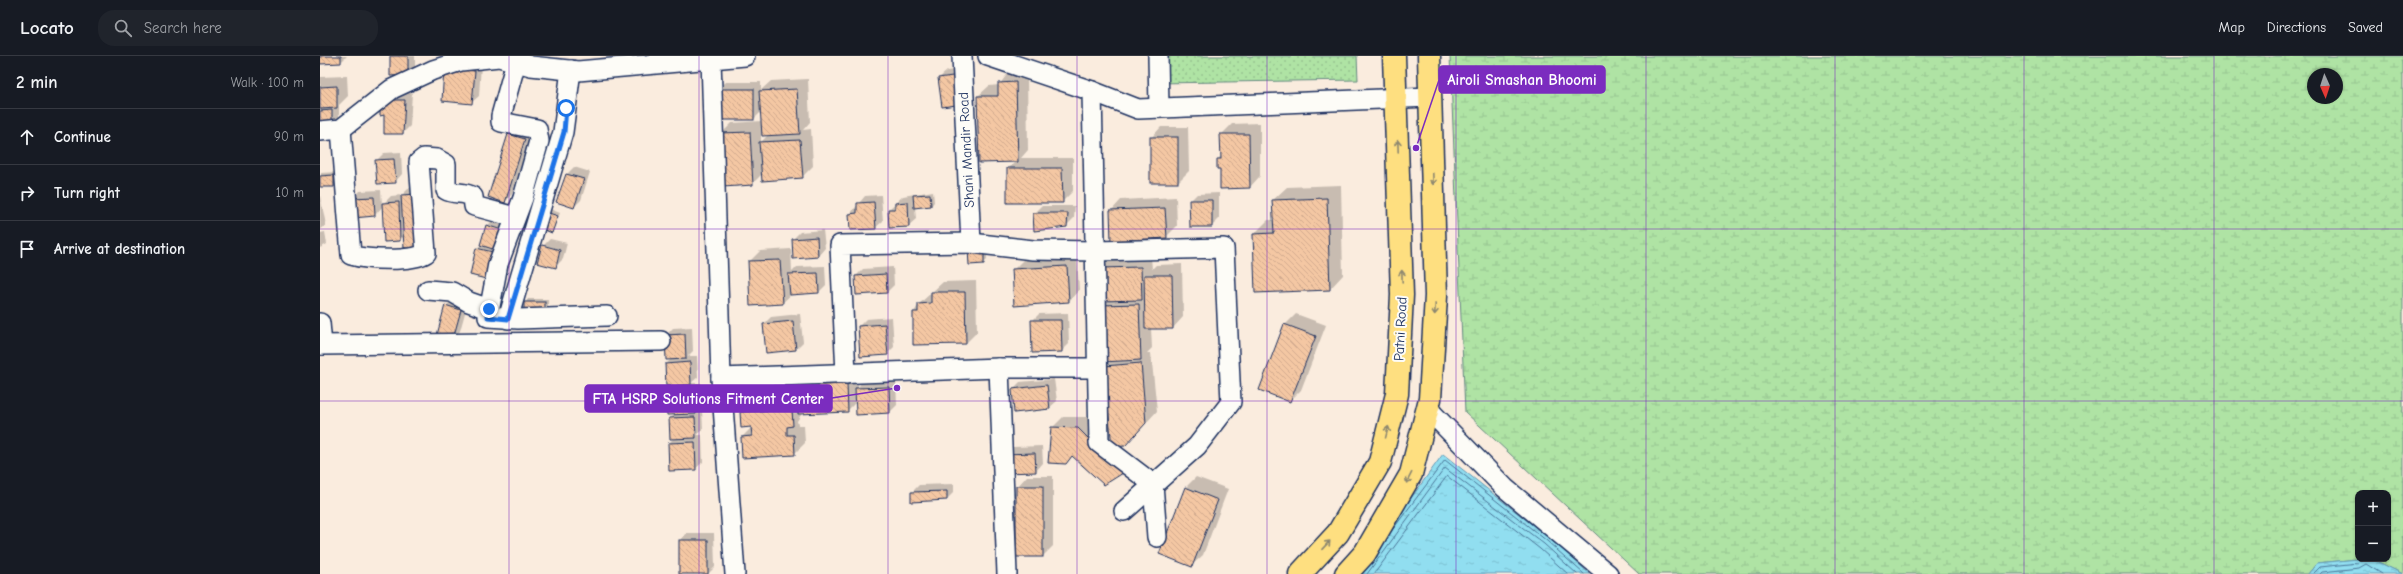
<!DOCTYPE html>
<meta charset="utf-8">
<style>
:root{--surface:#171b24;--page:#20242c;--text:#f1f3f6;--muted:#9ea1a6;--line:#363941}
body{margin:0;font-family:"Comic Neue",sans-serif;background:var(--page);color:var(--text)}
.controls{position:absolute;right:12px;bottom:12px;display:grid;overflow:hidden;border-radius:8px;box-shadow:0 1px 3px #0004}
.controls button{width:36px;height:36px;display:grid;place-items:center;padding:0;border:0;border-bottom:1px solid var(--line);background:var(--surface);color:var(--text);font:20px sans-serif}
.compass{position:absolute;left:1987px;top:12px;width:36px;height:36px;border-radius:50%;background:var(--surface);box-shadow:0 1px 3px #0004;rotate:177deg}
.stop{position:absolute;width:12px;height:12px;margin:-9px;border:3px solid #1a73e8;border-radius:50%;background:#fff}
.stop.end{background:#1a73e8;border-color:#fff;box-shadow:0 1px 4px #0008}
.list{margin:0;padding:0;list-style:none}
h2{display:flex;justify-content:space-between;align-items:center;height:52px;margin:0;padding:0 16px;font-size:17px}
h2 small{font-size:13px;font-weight:400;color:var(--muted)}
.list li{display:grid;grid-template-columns:26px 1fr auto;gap:12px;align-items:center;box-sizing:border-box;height:56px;padding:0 16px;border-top:1px solid var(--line)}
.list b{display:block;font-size:15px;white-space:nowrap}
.list em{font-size:13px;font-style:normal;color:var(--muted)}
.icon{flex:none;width:22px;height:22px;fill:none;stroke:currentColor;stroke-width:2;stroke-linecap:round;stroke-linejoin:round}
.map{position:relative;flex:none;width:2083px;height:518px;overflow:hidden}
header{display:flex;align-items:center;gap:24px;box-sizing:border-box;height:56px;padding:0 20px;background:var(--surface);border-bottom:1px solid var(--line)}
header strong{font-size:19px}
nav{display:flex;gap:22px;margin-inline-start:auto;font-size:14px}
.search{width:280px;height:36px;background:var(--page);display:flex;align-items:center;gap:10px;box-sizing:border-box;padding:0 14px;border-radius:16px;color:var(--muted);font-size:15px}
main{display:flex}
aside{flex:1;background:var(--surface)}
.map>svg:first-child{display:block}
.grass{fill:url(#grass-dots);stroke:#658981}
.wetland{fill:url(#wetland-marsh);stroke:#658981;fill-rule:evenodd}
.water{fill:url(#water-ripples);stroke:#6298b6}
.shadow{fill:#0003;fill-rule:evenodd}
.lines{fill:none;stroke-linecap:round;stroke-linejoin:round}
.shore{stroke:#4a7598;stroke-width:1}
.building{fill:url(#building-back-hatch);stroke:#1b2f5e}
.minor-casing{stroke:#1b2f5e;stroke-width:22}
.major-casing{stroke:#1b2f5e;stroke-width:25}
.minor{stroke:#fdfcf7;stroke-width:19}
.major{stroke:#fedf80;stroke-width:22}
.oneway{stroke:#8c876f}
.route{stroke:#1a73e8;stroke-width:5}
.grid{fill:none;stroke:#7b2cbf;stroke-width:1;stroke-opacity:0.55}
.labels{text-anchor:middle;stroke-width:4;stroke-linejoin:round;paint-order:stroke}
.street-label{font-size:14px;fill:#1b2f5e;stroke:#fdfcf7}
.leader{fill:none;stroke:#7b2cbf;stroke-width:1.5}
.callout-dot{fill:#7b2cbf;stroke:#fdfcf7;stroke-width:1.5}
.callout{fill:#7b2cbf;stroke:#7b2cbf;stroke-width:1.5}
.callout-label{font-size:15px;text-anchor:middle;font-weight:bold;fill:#fff}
</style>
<header>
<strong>Locato</strong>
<div class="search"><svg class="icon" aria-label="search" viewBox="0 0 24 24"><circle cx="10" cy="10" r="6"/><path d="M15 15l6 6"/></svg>Search here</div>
<nav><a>Map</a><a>Directions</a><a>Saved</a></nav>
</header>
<main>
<aside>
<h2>2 min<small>Walk · 100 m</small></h2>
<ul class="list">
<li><svg class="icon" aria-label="ahead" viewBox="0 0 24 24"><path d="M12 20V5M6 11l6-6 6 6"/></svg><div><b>Continue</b></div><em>90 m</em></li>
<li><svg class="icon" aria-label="right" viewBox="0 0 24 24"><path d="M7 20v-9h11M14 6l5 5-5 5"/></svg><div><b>Turn right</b></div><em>10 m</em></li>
<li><svg class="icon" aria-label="arrive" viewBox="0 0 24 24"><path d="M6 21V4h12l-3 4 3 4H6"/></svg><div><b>Arrive at destination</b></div></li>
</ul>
</aside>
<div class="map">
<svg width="2083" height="518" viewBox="0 0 2083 518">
<defs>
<pattern id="grass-dots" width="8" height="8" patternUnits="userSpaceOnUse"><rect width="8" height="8" fill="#afe3a4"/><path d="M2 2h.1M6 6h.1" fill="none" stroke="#96c390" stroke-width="1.8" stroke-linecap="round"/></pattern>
<pattern id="wetland-marsh" width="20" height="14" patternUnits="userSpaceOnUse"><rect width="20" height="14" fill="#afe3a4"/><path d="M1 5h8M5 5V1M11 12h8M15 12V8" fill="none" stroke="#96c390"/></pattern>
<pattern id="water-ripples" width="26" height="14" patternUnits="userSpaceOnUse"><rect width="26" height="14" fill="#91def0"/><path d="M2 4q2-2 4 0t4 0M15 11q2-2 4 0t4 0" fill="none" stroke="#7cbfd0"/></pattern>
<pattern id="building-back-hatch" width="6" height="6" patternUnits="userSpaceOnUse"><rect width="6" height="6" fill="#f4c7a3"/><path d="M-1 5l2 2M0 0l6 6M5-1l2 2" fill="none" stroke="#d1ab8f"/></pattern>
</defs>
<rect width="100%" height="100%" fill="#faecde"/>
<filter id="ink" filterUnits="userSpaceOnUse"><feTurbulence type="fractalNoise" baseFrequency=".025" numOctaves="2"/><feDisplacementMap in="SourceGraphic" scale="8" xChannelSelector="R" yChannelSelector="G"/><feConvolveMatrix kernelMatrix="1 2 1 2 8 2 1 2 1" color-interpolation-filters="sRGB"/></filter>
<g filter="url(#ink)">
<!-- grass -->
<path class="grass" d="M838,0h199l1,24 -200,3z"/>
<!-- wetland -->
<path class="wetland" d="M1130,0h953v518l-31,-15h16v-66h-30v66l-41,4 -9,11h-669l-174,-162zM1993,18h24v24h-24z"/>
<!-- water -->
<g class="water">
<path d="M1123,398l106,84 41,36h-234z"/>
<path d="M2038,503h14l31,15h-95l9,-11z"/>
</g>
<!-- shadow -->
<g class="shadow">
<path d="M0,0h27l-6,6 -21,1z"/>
<path d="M71,0h24v11l-7,7z"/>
<path d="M133,6l28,2 -2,32 -8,7z"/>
<path d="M647,12l3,28 -31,-18 8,-7z"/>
<path d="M689,16h18l1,78 -7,8h52v33l-11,11 -54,-33 8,-8 -38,-65 11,-10 10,-1z"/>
<path d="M27,20l1,20 -9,9v12l-7,7h-12v-47z"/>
<path d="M488,23l2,43 -7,8 8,-1 2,37 -11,11 -40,-3 -10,10 -31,-50 11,-11 30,-2 -1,-9 -7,7 -36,-30 8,-7h35v8l10,-9zM441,79h7l-7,7z"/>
<path d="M68,37h24l-2,33 -7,7z"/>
<path d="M940,67v53l-10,11 -29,-20 -3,-8 4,-4 -1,-20 11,-11z"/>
<path d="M196,71l16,5 -20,62 -7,8 4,-68z"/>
<path d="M841,71h27l1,44 -11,11 -27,-44z"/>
<path d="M81,96l1,22 -7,8 -19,-21 8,-8z"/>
<path d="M220,105l15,5 -15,29 -14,-5z"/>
<path d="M254,111l16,5 -9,28 -7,7 -16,-5 9,-28z"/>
<path d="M17,116v10l-3,4h-14l1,-13z"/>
<path d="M1021,129l2,90 -13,14 -76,-55 14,-14h6l-1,-20 14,-13z"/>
<path d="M105,131l-21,49 -4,4 -15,1 -2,-35 -8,9 -22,-16 7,-8 21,-1 1,15 9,-9 11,-1 7,-7z"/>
<path d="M613,135l1,11 -3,4 -16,1 1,12 -8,7 -19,-17 14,-13z"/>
<path d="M899,137v26l-7,7h-22v-25l7,-7z"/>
<path d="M0,139l6,30 -6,5z"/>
<path d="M561,139l2,26 -8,7 -25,-14 15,-18z"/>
<path d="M856,141l1,29 -11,11 -55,-26 10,-11z"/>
<path d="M722,150h33l-1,12 -8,8 -32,-12z"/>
<path d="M227,152l13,5 -8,19z"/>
<path d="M175,162l14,5 -16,47 -16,-22 5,-4 5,-18z"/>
<path d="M503,174l2,18 -7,8 -25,-17 7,-7z"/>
<path d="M5,176l2,12 -7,4v-15z"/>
<path d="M230,183l17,4 -4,16 -8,8 -12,-21z"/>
<path d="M667,190v14l-3,3 -14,1z"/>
<path d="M471,193l1,23 5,-5 28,-1 1,19 -7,7 -27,2 -10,9 -33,-41 11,-11z"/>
<path d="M757,200l2,34 -10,11 -56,-31 11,-11z"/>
<path d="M831,201l1,12 4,-4 26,-1 1,53 -10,11h-22l1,20 -5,5h4l6,58 -21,23 -63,21 -7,8 -14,-35 11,-11h26l23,23 -6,-74 5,-5 -10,-55 6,-6 -7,-31 11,-11z"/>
<path d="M573,211l1,18 -7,7 -31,-16 7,-7z"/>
<path d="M656,225l1,51 -11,11 -52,1v-32l5,-8 24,-22z"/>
<path d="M133,243l15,3 -8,29 -7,7 -7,-32z"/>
<path d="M208,243h20v9l-3,4 -20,-9z"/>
<path d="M748,257l1,31 -7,7 -30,-30 7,-7z"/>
<path d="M480,258l3,28 -7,7 -32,-25 7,-7z"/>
<path d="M976,258l30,11 -25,65 -11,11 -5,-76z"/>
<path d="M572,261l2,30 -7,7 -28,-28 7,-7z"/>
<path d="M372,271l1,24 -5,5h9l1,21 -7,6h10l2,22 -6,5h5l1,20 -6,5h5l1,27 -8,7 -26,-26 5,-5 -4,-19 5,-5 -8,-22 7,-7h-7l-1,-21 5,-5 -5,-24 7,-7z"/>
<path d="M537,318l1,13 5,-6 33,-1 1,25 -7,7 -34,-10 -9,9 -44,1 -6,9 1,4h6l1,18 -11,11 -52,-17 11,-11 -12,-14 11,-11 47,-2 -1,-13 11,-10z"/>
<path d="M734,323l3,22 -8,7 -36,-19 7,-7z"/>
<path d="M722,390l1,17 -7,8 -31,-17 8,-7z"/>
<path d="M707,420h26v70l-10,10 -26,-69z"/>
<path d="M876,421l32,12 -25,66 -11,10 -6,-78z"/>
<path d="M634,428v8l-7,7 -35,-7 7,-7z"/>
<path d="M367,477h27l1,34 -7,7h-28v-33z"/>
</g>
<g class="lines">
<!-- shore -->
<g class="shore">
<path d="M1070,477l55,-73 102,81 37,33"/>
<path d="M1047,518l78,-106 99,76 33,30"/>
<path d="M1054,518l73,-98 93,73 28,25"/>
<path d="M1993,518l7,-7 38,-4 4,-4"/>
<path d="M2000,518l2,-2 37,-4 7,-4 16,10"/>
</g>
</g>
<!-- building -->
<g class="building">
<path d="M0,0h21v7l-21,1z"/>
<path d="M70,0h18v19l-18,1z"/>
<path d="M124,12l31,3 -3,33 -30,-3z"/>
<path d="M640,19l3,29 -21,3 -4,-29z"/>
<path d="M696,26l2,80 -39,1 -2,-67h21v-13z"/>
<path d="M17,30v22l-17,1v-22z"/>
<rect x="397" y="33" width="37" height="31"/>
<path d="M477,33l3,45 -38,2 -3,-45z"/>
<path d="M60,44h25l-2,34h-19v-19l-4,1z"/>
<path d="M12,54v15h-12v-14z"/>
<path d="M430,76l3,53 -30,2 -3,-54z"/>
<path d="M188,78l17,5 -20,64 -17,-6z"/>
<path d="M900,78h29l1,54 -30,1v-20h-3v-10h4z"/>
<rect x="830" y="81" width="28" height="46"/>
<path d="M480,84l3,38 -41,3 -3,-39z"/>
<path d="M74,103l2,24 -19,1 -2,-24z"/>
<path d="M687,112h55l1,35h-56z"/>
<path d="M246,118l18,5 -10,29 -18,-6z"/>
<path d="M14,119v12h-14v-11z"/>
<path d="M98,138l4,53 -18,1 -3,-53z"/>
<path d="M610,138l1,12 -17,2 -1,-13z"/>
<path d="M54,141l1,19 -22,2 -1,-20z"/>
<path d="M1007,142l3,92 -75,3 -2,-59 21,-1 -2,-33z"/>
<path d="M869,144h23v27h-22z"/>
<path d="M79,146l1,39 -16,1 -2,-39z"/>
<path d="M554,146l2,27 -26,1 -1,-16 8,-1v-10z"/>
<path d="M588,146l1,25 -20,1 -1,-19h7v-6z"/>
<path d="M845,152l2,30 -56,3 -1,-31z"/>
<path d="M223,155l15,5 -6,17 -15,-6z"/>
<path d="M713,157h35l-1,14 -33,4z"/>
<path d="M166,169l16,5 -6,20 -16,-5z"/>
<path d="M497,181l1,20 -25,2 -1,-20z"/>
<path d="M222,189l18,5 -4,18 -19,-5z"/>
<path d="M156,192l17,4 -7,27 -16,-4z"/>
<path d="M664,193v15l-15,1 -1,-15z"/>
<path d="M460,204l3,44 -33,2 -2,-45z"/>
<path d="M747,210l2,36 -55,4 -2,-37z"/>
<path d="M821,211l1,33 -43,1v-33z"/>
<path d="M498,217l1,20 -29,2 -2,-21z"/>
<path d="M566,218l1,19 -31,2 -1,-19z"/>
<path d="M824,219h28l1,54h-28z"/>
<path d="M611,236h34l1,52 -53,1v-33h5v-8l13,-1z"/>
<rect x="204" y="246" width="21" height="11"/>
<path d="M819,248l2,56 -39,2 -2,-57z"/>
<path d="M125,249l16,5 -8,29 -16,-4z"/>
<path d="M711,264h30l1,32 -30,1z"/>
<path d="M473,265l3,29 -30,3 -3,-29z"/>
<path d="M565,268l3,31 -28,2 -2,-31z"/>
<path d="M964,268l32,12 -26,66 -31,-12z"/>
<path d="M365,278l1,25 -20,1 -1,-25z"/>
<path d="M370,306l1,23 -25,1 -1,-22z"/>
<path d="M821,307l5,60 -21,23 -13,1 -8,-81z"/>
<path d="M527,328l1,28 -50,2 -1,-28z"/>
<path d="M727,329l3,24 -36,4 -2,-24z"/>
<path d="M569,331l1,26 -34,2 -1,-27z"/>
<path d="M374,334l2,24 -29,1 -1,-24z"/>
<path d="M472,353l1,17 -6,1v8h7l1,20 -53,3 -1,-21 11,-1 -1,-9 -10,1 -1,-16z"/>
<path d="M375,361l1,21 -26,1 -1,-21z"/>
<path d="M731,371l27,1 45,45 -19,12 -32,-29 -6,8 -18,-1z"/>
<path d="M375,386l1,28 -27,1 -1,-28z"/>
<path d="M715,397l1,19 -31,1 -1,-19z"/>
<rect x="696" y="430" width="27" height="71"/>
<path d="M865,431l33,13 -26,67 -33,-13z"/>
<path d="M627,435v9l-36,2v-10z"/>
<rect x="359" y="484" width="29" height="34"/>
</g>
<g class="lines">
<!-- minor casing -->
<g class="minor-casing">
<g id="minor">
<path d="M642,0l9,187"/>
<path d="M668,0l104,35 46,18 292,-12"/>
<path d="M838,0l1,52"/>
<path d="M391,3l10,319 14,196"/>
<path d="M196,6l-15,54v6l36,7 2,12 -16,57 -25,66 -10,53 30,2 89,-3"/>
<path d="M772,35l7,352 54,41 4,53"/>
<path d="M21,73l10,126c16,5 61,7 75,-2l-7,-91 5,-4 13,1 9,5v26c8,5 18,1 27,7l1,9 41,11"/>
<path d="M0,75l21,-2 51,-40 41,-19 28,-9 38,-4 32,9 47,5 167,-15"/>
<path d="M108,234l24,2 17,10 20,7"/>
<path d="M188,263l55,-187 8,-62"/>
<path d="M0,267l2,22"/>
<path d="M0,289l341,-4"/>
<path d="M679,312l8,206"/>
<path d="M526,318l-6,-129 131,-2 62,7 62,1 129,-3 7,154 -34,44 -73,65"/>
<path d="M401,322l278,-10h98"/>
<path d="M1108,353l77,79 103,86"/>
</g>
</g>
<!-- major casing -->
<g class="major-casing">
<g id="major">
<path d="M980,518l38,-41 42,-71 17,-68 5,-99 -8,-239"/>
<path d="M1026,518l19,-21 46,-79 19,-75 6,-103 -7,-240"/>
</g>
</g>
<!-- minor -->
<use href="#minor" class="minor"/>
<!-- major -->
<use href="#major" class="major"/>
</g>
<!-- one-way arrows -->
<defs><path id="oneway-shaft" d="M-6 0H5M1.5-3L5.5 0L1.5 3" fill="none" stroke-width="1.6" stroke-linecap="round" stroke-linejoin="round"/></defs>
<g class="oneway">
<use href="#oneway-shaft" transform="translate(1078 90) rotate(-92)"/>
<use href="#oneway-shaft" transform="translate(1113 123) rotate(88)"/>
<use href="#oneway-shaft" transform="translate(1082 220) rotate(-92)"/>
<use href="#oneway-shaft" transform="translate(1115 253) rotate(93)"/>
<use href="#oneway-shaft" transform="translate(1067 376) rotate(-76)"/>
<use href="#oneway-shaft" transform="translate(1089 422) rotate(117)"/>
<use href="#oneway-shaft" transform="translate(1006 489) rotate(-47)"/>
</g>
</g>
<g class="lines" filter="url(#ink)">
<!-- route -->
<path class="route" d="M169,253l-1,8 20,2 56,-187 2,-24"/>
</g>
<!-- grid -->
<path class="grid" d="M189,0v518M379,0v518M568,0v518M757,0v518M947,0v518M1136,0v518M1326,0v518M1515,0v518M1704,0v518M1894,0v518M0,173h2083M0,345h2083"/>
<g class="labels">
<!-- street labels -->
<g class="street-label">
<text transform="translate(646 94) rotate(-93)" y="5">Shani Mandir Road</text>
<text transform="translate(1080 273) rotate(-87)" y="5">Patni Road</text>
</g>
</g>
<!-- callouts -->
<path class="leader" d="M1096 92L1119 24M577 332L512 342"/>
<g class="callout-dot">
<circle cx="1096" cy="92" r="4"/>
<circle cx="577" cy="332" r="4"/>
</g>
<g class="callout">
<rect x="1119" y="10" width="166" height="27" rx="4"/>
<rect x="265" y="329" width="247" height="27" rx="4"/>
</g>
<g class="callout-label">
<text x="1202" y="29">Airoli Smashan Bhoomi</text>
<text x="388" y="348">FTA HSRP Solutions Fitment Center</text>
</g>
</svg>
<div class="controls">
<button>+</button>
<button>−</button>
</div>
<svg class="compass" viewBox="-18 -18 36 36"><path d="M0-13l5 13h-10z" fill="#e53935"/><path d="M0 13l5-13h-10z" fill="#9ea1a6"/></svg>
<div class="stop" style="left:246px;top:52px"></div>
<div class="stop end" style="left:169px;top:253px"></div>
</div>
</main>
